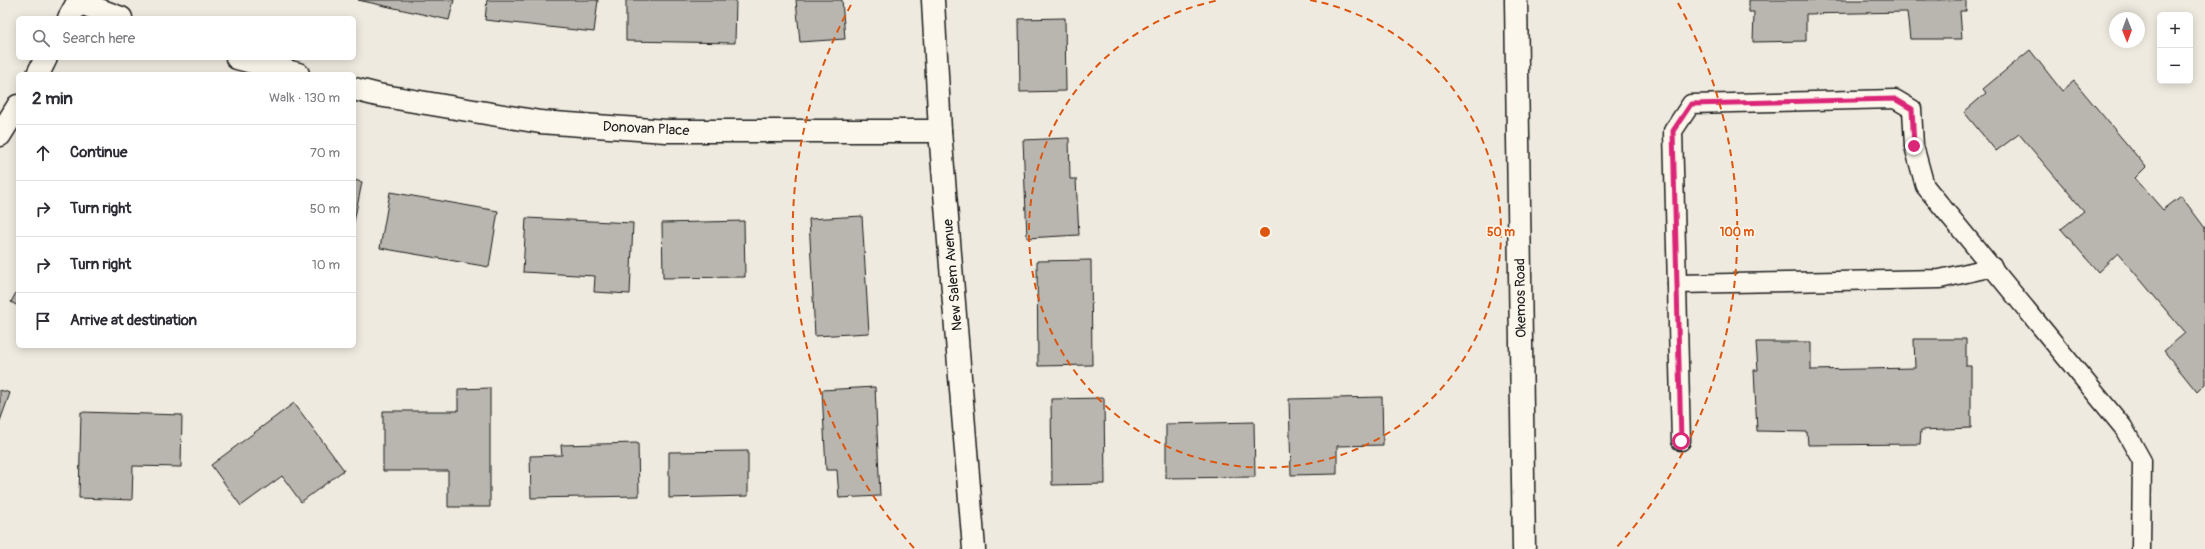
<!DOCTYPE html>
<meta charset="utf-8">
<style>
:root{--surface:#fff;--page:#f2f2f3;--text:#2b2b33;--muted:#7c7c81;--line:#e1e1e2}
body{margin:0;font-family:Pangolin,sans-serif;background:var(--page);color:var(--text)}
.controls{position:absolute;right:12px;top:12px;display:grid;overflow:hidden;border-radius:6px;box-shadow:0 2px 10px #0003}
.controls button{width:36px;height:36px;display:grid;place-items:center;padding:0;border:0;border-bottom:1px solid var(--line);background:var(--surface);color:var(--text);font:20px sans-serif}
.compass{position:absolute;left:2109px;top:12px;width:36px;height:36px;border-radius:50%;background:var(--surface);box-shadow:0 2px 10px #0003;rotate:179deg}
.stop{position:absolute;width:12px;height:12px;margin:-9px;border:3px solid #db2777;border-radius:50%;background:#fff}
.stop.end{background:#db2777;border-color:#fff;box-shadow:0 1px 4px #0008}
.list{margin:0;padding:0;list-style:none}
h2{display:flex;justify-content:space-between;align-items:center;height:52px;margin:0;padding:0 16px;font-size:17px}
h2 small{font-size:13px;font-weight:400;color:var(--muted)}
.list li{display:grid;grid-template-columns:26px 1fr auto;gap:12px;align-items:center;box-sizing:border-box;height:56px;padding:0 16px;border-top:1px solid var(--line)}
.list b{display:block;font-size:15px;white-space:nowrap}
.list em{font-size:13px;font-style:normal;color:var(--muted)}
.icon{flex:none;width:22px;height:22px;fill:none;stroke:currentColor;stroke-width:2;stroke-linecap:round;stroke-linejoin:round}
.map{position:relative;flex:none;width:2205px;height:549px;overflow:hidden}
.search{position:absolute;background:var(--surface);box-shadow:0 2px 10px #0003;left:16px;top:16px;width:340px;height:44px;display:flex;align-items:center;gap:10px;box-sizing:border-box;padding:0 14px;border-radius:6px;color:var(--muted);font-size:15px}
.panel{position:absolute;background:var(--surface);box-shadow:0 2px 10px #0003;left:16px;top:72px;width:340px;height:276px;border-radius:6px}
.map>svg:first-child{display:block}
.building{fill:#b9b6af;stroke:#1c1c1c}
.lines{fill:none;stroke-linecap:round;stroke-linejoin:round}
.lane-casing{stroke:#1c1c1c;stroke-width:21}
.street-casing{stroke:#1c1c1c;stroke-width:25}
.secondary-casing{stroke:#1c1c1c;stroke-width:25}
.lane{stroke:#fbf7ec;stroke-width:18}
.street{stroke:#fbf7ec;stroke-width:22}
.secondary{stroke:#fbf7ec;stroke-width:22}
.route{stroke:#db2777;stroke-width:5}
.ring{fill:none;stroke:#de560d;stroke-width:2;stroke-dasharray:7 5}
.labels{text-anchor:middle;stroke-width:3;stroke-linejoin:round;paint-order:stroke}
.street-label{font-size:14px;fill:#1c1c1c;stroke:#fbf7ec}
.centre{fill:#de560d;stroke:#fbf7ec;stroke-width:2}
.ring-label{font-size:12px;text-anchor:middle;font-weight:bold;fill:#de560d;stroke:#fbf7ec;stroke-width:3;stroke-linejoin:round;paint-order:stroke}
</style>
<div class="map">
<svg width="2205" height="549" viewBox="0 0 2205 549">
<rect width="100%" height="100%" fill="#eeeadf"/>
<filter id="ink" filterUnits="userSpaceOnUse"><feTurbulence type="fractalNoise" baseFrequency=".025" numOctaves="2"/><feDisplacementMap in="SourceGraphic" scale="8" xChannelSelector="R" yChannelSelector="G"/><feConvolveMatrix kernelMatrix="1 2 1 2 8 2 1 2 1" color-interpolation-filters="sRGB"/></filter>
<g filter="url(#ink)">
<!-- building -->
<g class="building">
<path d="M358,0h96l-5,20z"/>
<path d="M487,0h111l-4,32 -109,-12z"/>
<path d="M626,0h110l-1,43 -109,-2z"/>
<path d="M796,0h46l3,39 -45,3z"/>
<path d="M1749,0h217v11h-6l2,28h-52l-3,-27 -101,2v27l-53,1 1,-30h-5z"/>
<path d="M1065,18l1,73 -46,1 -1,-73z"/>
<path d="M2030,50l32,41 12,-10 72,86 -11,11 28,32 18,-14 24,32v156l-8,8 -33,-41 21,-18 -67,-80 -20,19 -37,-43 23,-18 -65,-77 -23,17 -32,-39 22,-19 -3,-4z"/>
<path d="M1069,138l1,41h6l3,56 -52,3 -4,-98z"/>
<path d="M354,180l8,2 -8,40z"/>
<path d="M390,192l108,19 -9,56 -109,-19z"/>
<path d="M862,216l7,117 -54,3 -6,-117z"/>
<path d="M526,218l107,5 -3,71 -36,-2 1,-16 -72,-4z"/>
<path d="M744,221l1,56 -82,1 -1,-55z"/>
<path d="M1091,260l1,105 -54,1 -1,-105z"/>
<path d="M18,289v17l-7,-4z"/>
<path d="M1914,339h52v27h5v62l-50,2 -1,14 -112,1 -1,-13 -50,-1 -3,-61h4l-2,-28h55v28l104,-2z"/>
<path d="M875,387l5,109 -41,2 -2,-28h-11l-4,-80z"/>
<path d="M490,388v119h-42v-36h-65v-60h75v-22z"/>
<path d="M0,390l10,3 -10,28z"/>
<path d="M1382,397l1,48 -46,1v28l-46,1 -2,-76z"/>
<path d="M1104,398l1,86 -53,1 -1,-86z"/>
<path d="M294,403l50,67 -43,32 -19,-26 -41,30 -30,-41z"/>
<path d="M81,412l101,3 -1,52 -48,-1 -1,34 -53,-2z"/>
<path d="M1254,422l1,55 -89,1v-54z"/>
<path d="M638,443l1,53 -108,2 -1,-42 32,-1 -1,-10z"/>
<path d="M748,451v45l-79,2v-46z"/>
</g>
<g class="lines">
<!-- lane casing -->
<g class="lane-casing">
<g id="lane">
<path d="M1677,284l263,-5 53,-12"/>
<path d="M1681,441l-8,-310 18,-27 204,-5 17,10 2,37 11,40 198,241 19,34 -1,88"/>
</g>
</g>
<!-- street casing -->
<g class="street-casing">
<g id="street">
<path d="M933,0l7,131 34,418"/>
<path d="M78,2l43,16"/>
<path d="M69,18l10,-18"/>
<path d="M237,58l61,16"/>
<path d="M38,74l8,-16"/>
<path d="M354,89l24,6 162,27 126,9h274"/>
<path d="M0,135l18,-29"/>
</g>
</g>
<!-- secondary casing -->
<g class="secondary-casing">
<path id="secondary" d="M1516,0l8,549"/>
</g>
<!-- lane -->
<use href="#lane" class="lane"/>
<!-- street -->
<use href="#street" class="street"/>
<!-- secondary -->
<use href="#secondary" class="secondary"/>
</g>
</g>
<g class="lines" filter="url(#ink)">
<!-- route -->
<path class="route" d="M1681,441l-8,-310 18,-27 204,-5 17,10 2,37"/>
</g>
<!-- distance rings -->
<g class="ring">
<path d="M1310 0A236 236 0 1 1 1220 0"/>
<path d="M914 548A472 472 0 0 1 852 3M1678 3A472 472 0 0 1 1616 548"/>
</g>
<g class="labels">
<!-- street labels -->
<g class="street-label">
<text transform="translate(646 128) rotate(3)" y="5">Donovan Place</text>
<text transform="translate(952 275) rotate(-95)" y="5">New Salem Avenue</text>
<text transform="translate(1520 298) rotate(-91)" y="5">Okemos Road</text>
</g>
</g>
<circle cx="1265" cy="232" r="6" class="centre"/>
<g class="ring-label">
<text x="1501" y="236">50 m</text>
<text x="1737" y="236">100 m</text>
</g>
</svg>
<div class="controls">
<button>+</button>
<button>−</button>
</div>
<svg class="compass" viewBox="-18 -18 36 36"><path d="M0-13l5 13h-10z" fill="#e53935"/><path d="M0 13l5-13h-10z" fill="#7c7c81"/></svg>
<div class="stop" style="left:1681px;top:441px"></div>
<div class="stop end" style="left:1914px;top:146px"></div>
<div class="search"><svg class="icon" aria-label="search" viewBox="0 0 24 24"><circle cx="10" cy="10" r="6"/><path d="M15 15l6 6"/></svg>Search here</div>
<section class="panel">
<h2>2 min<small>Walk · 130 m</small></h2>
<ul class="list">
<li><svg class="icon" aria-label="ahead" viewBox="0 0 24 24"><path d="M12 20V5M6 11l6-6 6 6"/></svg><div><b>Continue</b></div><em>70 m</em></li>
<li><svg class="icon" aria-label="right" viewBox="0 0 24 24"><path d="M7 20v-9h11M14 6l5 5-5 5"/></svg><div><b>Turn right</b></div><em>50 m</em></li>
<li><svg class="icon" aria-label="right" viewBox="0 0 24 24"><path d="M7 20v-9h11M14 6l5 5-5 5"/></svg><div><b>Turn right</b></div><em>10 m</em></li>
<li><svg class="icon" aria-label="arrive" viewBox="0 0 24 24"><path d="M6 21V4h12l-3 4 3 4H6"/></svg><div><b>Arrive at destination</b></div></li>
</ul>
</section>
</div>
